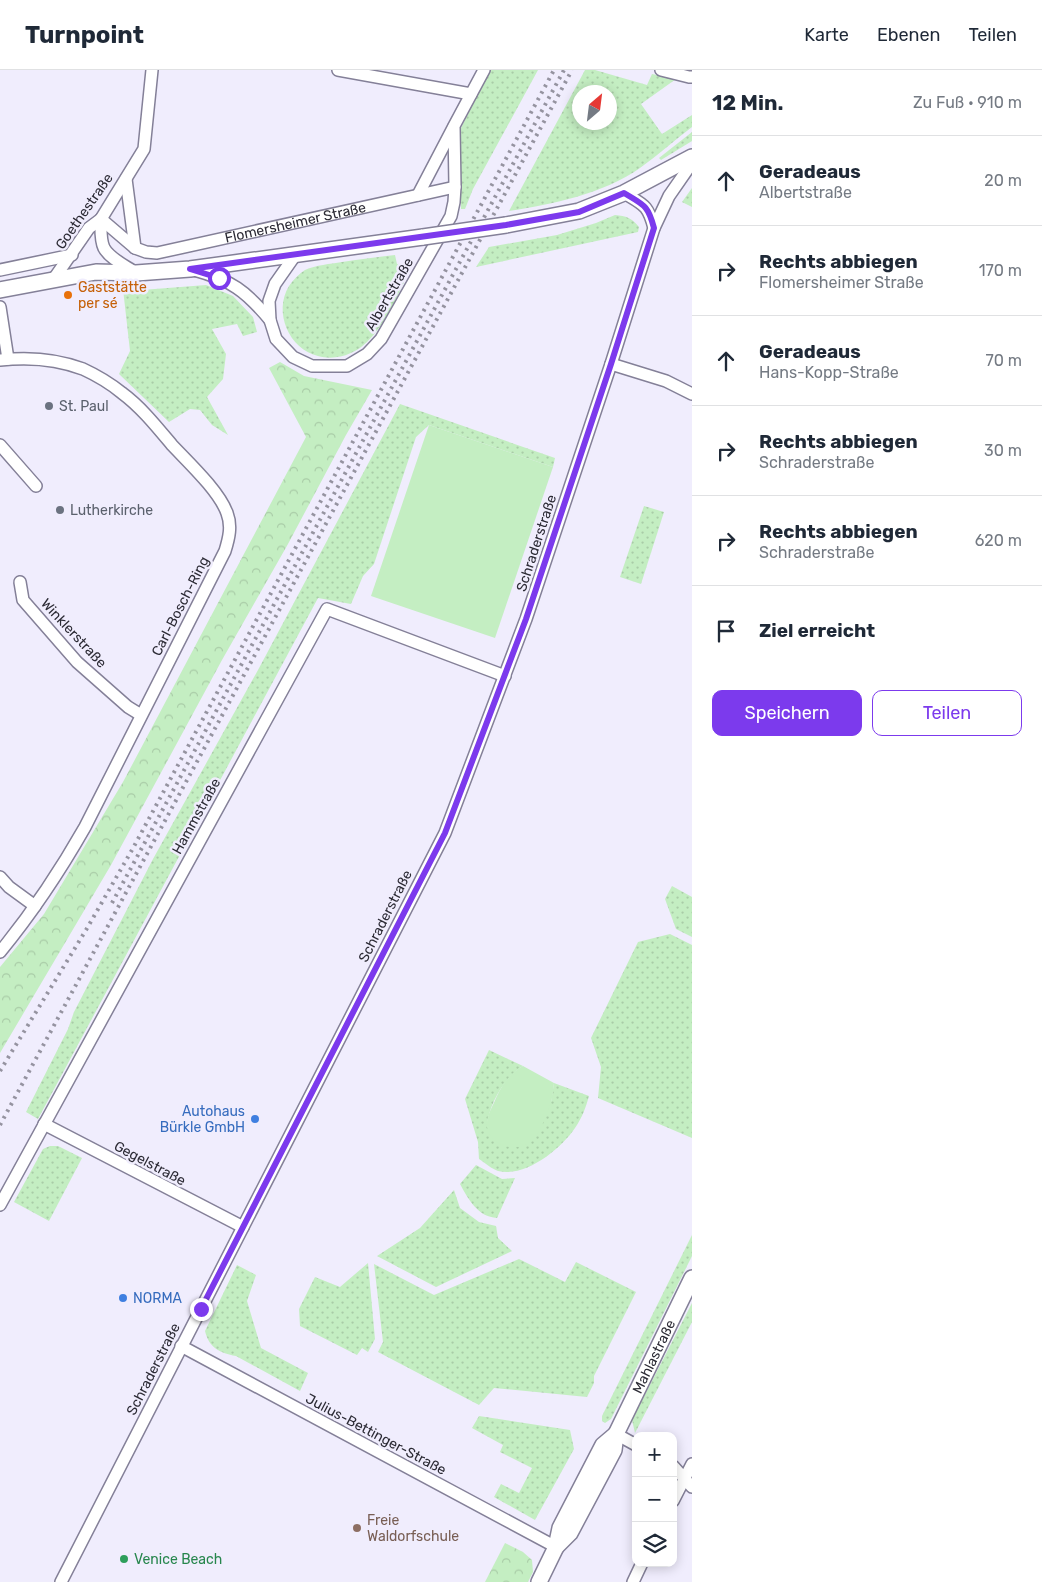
<!DOCTYPE html>
<html lang="de">
<meta charset="utf-8">
<style>
:root{--surface:#fff;--page:#f2f2f3;--text:#1f2937;--muted:#747a83;--line:#e0e1e3;--accent:#7c3aed}
body{margin:0;font-family:Rubik,sans-serif;background:var(--page);color:var(--text)}
.controls{position:absolute;right:15px;bottom:15px;display:grid;overflow:hidden;border-radius:10px;box-shadow:0 2px 12px #0003}
.controls button{width:45px;height:45px;display:grid;place-items:center;padding:0;border:0;border-bottom:1px solid var(--line);background:var(--surface);color:var(--text);font:25px sans-serif}
.compass{position:absolute;left:572px;top:15px;width:45px;height:45px;border-radius:50%;background:var(--surface);box-shadow:0 2px 12px #0003;rotate:28deg}
.stop{position:absolute;width:15px;height:15px;margin:-11px;border:4px solid #7c3aed;border-radius:50%;background:#fff}
.stop.end{background:#7c3aed;border-color:#fff;box-shadow:0 1px 5px #0008}
.list{margin:0;padding:0;list-style:none}
h2{display:flex;justify-content:space-between;align-items:center;height:65px;margin:0;padding:0 20px;font-size:21px}
h2 small{font-size:16px;font-weight:400;color:var(--muted)}
.list li{display:grid;grid-template-columns:32px 1fr auto;gap:15px;align-items:center;box-sizing:border-box;height:90px;padding:0 20px;border-top:1px solid var(--line)}
.list b{display:block;font-size:19px;white-space:nowrap}
.list p{margin:0;font-size:16px;white-space:nowrap;color:var(--muted)}
.list em{font-size:16px;font-style:normal;color:var(--muted)}
.actions{display:flex;gap:10px;padding:15px 20px}
.actions a{flex:1;padding:11px 0;border:1px solid var(--accent);border-radius:10px;text-align:center;font-size:18px;color:var(--accent)}
.actions .main{background:var(--accent);color:#fff}
.icon{flex:none;width:28px;height:28px;fill:none;stroke:currentColor;stroke-width:2;stroke-linecap:round;stroke-linejoin:round}
.map{position:relative;flex:none;width:692px;height:1512px;overflow:hidden}
header{display:flex;align-items:center;gap:30px;box-sizing:border-box;height:70px;padding:0 25px;background:var(--surface);border-bottom:1px solid var(--line)}
header strong{font-size:24px}
nav{display:flex;gap:28px;margin-inline-start:auto;font-size:18px}
main{display:flex}
aside{flex:1;background:var(--surface)}
.map>svg:first-child{display:block}
.green{fill:url(#green-dots);fill-rule:evenodd}
.forest{fill:url(#forest-crowns)}
.pitch{fill:#c4eec2}
.lines{fill:none;stroke-linecap:round;stroke-linejoin:round}
.street-casing{stroke:#848098;stroke-width:14}
.secondary-casing{stroke:#848098;stroke-width:18}
.street{stroke:#fff;stroke-width:11}
.secondary{stroke:#fff;stroke-width:15}
.rail{stroke:#9593a0;stroke-width:4;stroke-dasharray:2.5 5;stroke-linecap:butt}
.secondary-bridge-casing{stroke:#848098;stroke-width:18;stroke-linecap:butt}
.secondary-bridge{stroke:#fff;stroke-width:15}
.route{stroke:#7c3aed;stroke-width:6}
.food-dot{fill:#e8710a;stroke:#f0edfd;stroke-width:2}
.worship-dot{fill:#6b7280;stroke:#f0edfd;stroke-width:2}
.shop-dot{fill:#3f7fe0;stroke:#f0edfd;stroke-width:2}
.education-dot{fill:#8d6e63;stroke:#f0edfd;stroke-width:2}
.leisure-dot{fill:#2e9e5b;stroke:#f0edfd;stroke-width:2}
.labels{text-anchor:middle;stroke-width:5;stroke-linejoin:round;paint-order:stroke}
.street-label{font-size:14px;fill:#2c2b35;stroke:#f0edfd}
.food-label{font-size:14px;fill:#c56008;stroke:#f0edfd;text-anchor:start}
.worship-label{font-size:14px;fill:#5b616d;stroke:#f0edfd;text-anchor:start}
.shop-label{font-size:14px;fill:#366cbe;stroke:#f0edfd;text-anchor:end}
.education-label{font-size:14px;fill:#785e54;stroke:#f0edfd;text-anchor:start}
.leisure-label{font-size:14px;fill:#27864d;stroke:#f0edfd;text-anchor:start}
</style>
<header>
<strong>Turnpoint</strong>
<nav><a>Karte</a><a>Ebenen</a><a>Teilen</a></nav>
</header>
<main>
<div class="map">
<svg width="692" height="1512" viewBox="0 0 692 1512">
<defs>
<pattern id="green-dots" width="8" height="8" patternUnits="userSpaceOnUse" patternTransform="scale(1.25)"><rect width="8" height="8" fill="#c4eec2"/><path d="M2 2h.1M6 6h.1" fill="none" stroke="#a9cca7" stroke-width="1.8" stroke-linecap="round"/></pattern>
<pattern id="forest-crowns" width="20" height="18" patternUnits="userSpaceOnUse" patternTransform="scale(1.25)"><rect width="20" height="18" fill="#c4eec2"/><path d="M2 6a3 3 0 1 1 6 0M12 15a3 3 0 1 1 6 0" fill="none" stroke="#a9cca7"/></pattern>
</defs>
<rect width="100%" height="100%" fill="#f0edfd"/>
<!-- green -->
<g class="green">
<path d="M490,0h48l-65,119 -8,20h-4l-1,-79z"/>
<path d="M585,0h10l52,15 5,-11 24,5 -35,25 21,30 30,-19v12c-17,13 -34,28 -52,41 -37,26 -87,36 -131,43zM580,22h30v30h-30z"/>
<path d="M692,62v9l-31,19 -2,-2z"/>
<path d="M692,118v19l-10,-5z"/>
<path d="M615,145c11,1 17,3 24,12l-1,5 -162,35 13,-20 68,-12 39,-12z"/>
<path d="M395,185l2,9 17,-1c-14,25 -26,59 -47,79 -12,12 -31,19 -49,14 -29,-7 -45,-44 -29,-70 4,-6 10,-12 16,-16 11,-5 25,-6 37,-8 18,-3 36,-5 53,-7z"/>
<path d="M206,215l27,11 20,21 4,15 -14,4 -6,-12 -25,5 14,25 -3,25 -16,18 21,38 -16,-10 -12,-15 -10,-1 -21,13 -50,-48 11,-23 -7,-62 19,1z"/>
<path d="M400,334l155,54 -2,9 -124,-42 -13,12 -42,127 -11,12 -12,28 -33,-6 -280,521 -12,-7 42,-83 6,-17 79,-153 105,-189z"/>
<path d="M644,436l20,6 -23,72 -21,-7z"/>
<path d="M672,816l20,11v40l-16,-8 -11,-30z"/>
<path d="M670,864l22,11v193l-94,-40 3,-31 -10,-29 47,-96z"/>
<path d="M489,980l34,16c-18,10 -35,40 -36,60l64,-24 3,-19 35,13c-3,11 -7,22 -14,32 -14,21 -50,50 -77,43 -6,-2 -13,-8 -19,-12l-1,-17 -13,-43z"/>
<path d="M50,1076h8l24,12 -33,63 -35,-19 29,-53z"/>
<path d="M476,1095l26,14 13,-1 -18,40c-19,-1 -29,-19 -37,-34z"/>
<path d="M454,1120l6,18 19,14 17,4 2,12 14,13 -76,36 -59,-31 43,-28z"/>
<path d="M692,1165v21l-81,163 -6,4 -3,-2v-5z"/>
<path d="M519,1189l46,23 11,-20 60,30 -42,84v7l-7,14 -93,-9 -15,17 -101,-53 5,-10 -9,-78 60,31z"/>
<path d="M368,1193l7,76 -7,13 -6,-4 -5,7 -57,-29 -1,-17 16,-32 25,10z"/>
<path d="M237,1195l19,10 -9,26 14,47 47,25 -8,18 -64,-35c-16,-3 -27,-8 -31,-25z"/>
<path d="M692,1233v19l-57,111 -3,-13z"/>
<path d="M479,1346l91,14 4,19 -39,71 -41,-23 7,-13 18,9 13,-25 -32,-16 3,-7 -31,-17z"/>
</g>
<!-- forest -->
<g class="forest">
<path d="M280,292l24,14 68,14 -26,45 -58,109 -66,116 -111,205 -111,188v-86l44,-53 79,-132 183,-345 -37,-69z"/>
<path d="M505,1473l18,9 9,8 1,12 -5,10h-43z"/>
</g>
<!-- pitch -->
<g class="pitch">
<path d="M429,355l124,42 -58,171 -124,-42z"/>
<path d="M523,996l31,17c-1,6 -1,13 -3,19 -2,8 -12,33 -18,38 -14,13 -43,8 -46,-13 -1,-11 5,-19 9,-29 6,-13 14,-25 27,-32z"/>
</g>
<g class="lines">
<!-- street casing -->
<g class="street-casing">
<g id="street">
<path d="M338,0l133,24"/>
<path d="M661,0l28,7h3"/>
<path id="s1" d="M126,109l9,69 11,4 11,1 298,-66"/>
<path d="M624,123c20,12 24,12 30,35"/>
<path d="M418,125l35,-67"/>
<path d="M101,149c0,9 -1,21 3,29 6,11 22,18 32,25"/>
<path d="M101,149l34,29"/>
<path d="M296,184l-21,30 -6,17 1,19 6,19 17,18 19,9h35l20,-12 14,-15 70,-123 3,-14 1,-15 -1,-61 30,-56"/>
<path d="M0,200l72,-15"/>
<path d="M194,200c37,10 52,21 76,50"/>
<path d="M53,210l36,-52 12,-9 43,-70 8,-79"/>
<path d="M0,237l8,52"/>
<path d="M0,290c27,-3 57,-1 83,9 13,6 28,15 39,24 19,14 35,34 50,52 17,18 47,46 55,68 5,13 2,25 -2,38l-140,276c-25,44 -53,86 -85,125"/>
<path d="M611,294l55,17 26,13"/>
<path d="M0,375l36,41"/>
<path d="M20,512l3,18 54,62 51,45 13,8"/>
<path d="M0,807l9,10 26,19"/>
<path d="M44,1054l199,103"/>
<path d="M0,1135l327,-596 178,67"/>
<path d="M181,1276l375,201"/>
<path d="M616,1364l20,11"/>
<path d="M673,1396l19,21"/>
<path d="M673,1431l19,-37"/>
<path d="M61,1512l384,-749 81,-214 85,-255 43,-136 15,-32 23,-33"/>
<path d="M633,1512l9,-19"/>
</g>
</g>
<!-- secondary casing -->
<g class="secondary-casing">
<g id="secondary">
<path d="M506,155l73,-14 45,-18 68,-36"/>
<path d="M0,220l96,-18 40,1 54,-4 233,-32"/>
<path id="s2" d="M556,1477l14,-14 34,-64 10,-19 2,-16 76,-156"/>
<path d="M539,1512l17,-35 4,-19 43,-83 13,-11"/>
</g>
</g>
<!-- street -->
<use href="#street" class="street"/>
<!-- secondary -->
<use href="#secondary" class="secondary"/>
<!-- rail -->
<g class="rail">
<path d="M112,833l452,-833"/>
<path d="M0,1001l86,-141 46,-80 422,-780"/>
<path d="M0,1055l572,-1055"/>
</g>
<!-- secondary-bridge casing -->
<g class="secondary-bridge-casing">
<path id="secondary-bridge" d="M423,167l83,-12"/>
</g>
<!-- secondary-bridge -->
<use href="#secondary-bridge" class="secondary-bridge"/>
</g>
<g class="lines">
<!-- route -->
<path class="route" d="M201,1239l244,-476 81,-214 85,-255 43,-136c-6,-23 -10,-23 -30,-35l-45,19 -73,13 -316,44 29,9"/>
</g>
<!-- markers -->
<circle class="food-dot" cx="68" cy="225" r="5"/>
<g class="worship-dot">
<circle cx="49" cy="336" r="5"/>
<circle cx="60" cy="440" r="5"/>
</g>
<g class="shop-dot">
<circle cx="255" cy="1049" r="5"/>
<circle cx="123" cy="1228" r="5"/>
</g>
<circle class="education-dot" cx="357" cy="1458" r="5"/>
<circle class="leisure-dot" cx="124" cy="1489" r="5"/>
<g class="labels">
<!-- street labels -->
<g class="street-label">
<text transform="translate(84 141) rotate(-55)" y="5">Goethestraße</text>
<text dy="5" stroke="none"><textPath href="#s1" startOffset="234">Flomersheimer Straße</textPath></text>
<text transform="translate(389 224) rotate(-60)" y="5">Albertstraße</text>
<text transform="translate(536 473) rotate(-72)" y="5">Schraderstraße</text>
<text transform="translate(180 536) rotate(-63)" y="5">Carl-Bosch-Ring</text>
<text transform="translate(74 563) rotate(47)" y="5">Winklerstraße</text>
<text transform="translate(196 746) rotate(-61)" y="5">Hammstraße</text>
<text transform="translate(385 846) rotate(-63)" y="5">Schraderstraße</text>
<text transform="translate(150 1093) rotate(28)" y="5">Gegelstraße</text>
<text dy="5" stroke="none"><textPath href="#s2" startOffset="216">Mahlastraße</textPath></text>
<text transform="translate(153 1299) rotate(-63)" y="5">Schraderstraße</text>
<text transform="translate(376 1364) rotate(28)" y="5">Julius-Bettinger-Straße</text>
</g>
<!-- food labels -->
<g class="food-label">
<text x="78" y="222">Gaststätte<tspan x="78" dy="16">per sé</tspan></text>
</g>
<!-- worship labels -->
<g class="worship-label">
<text x="59" y="341">St. Paul</text>
<text x="70" y="445">Lutherkirche</text>
</g>
<!-- shop labels -->
<g class="shop-label">
<text x="245" y="1046">Autohaus<tspan x="245" dy="16">Bürkle GmbH</tspan></text>
<text x="133" y="1233" text-anchor="start">NORMA</text>
</g>
<!-- education labels -->
<g class="education-label">
<text x="367" y="1455">Freie<tspan x="367" dy="16">Waldorfschule</tspan></text>
</g>
<!-- leisure labels -->
<g class="leisure-label">
<text x="134" y="1494">Venice Beach</text>
</g>
</g>
</svg>
<div class="controls">
<button>+</button>
<button>−</button>
<button><svg class="icon" aria-label="layers" viewBox="0 0 24 24"><path d="M12 4l9 5-9 5-9-5zM3 14l9 5 9-5"/></svg></button>
</div>
<svg class="compass" viewBox="-18 -18 36 36"><path d="M0-13l5 13h-10z" fill="#e53935"/><path d="M0 13l5-13h-10z" fill="#747a83"/></svg>
<div class="stop" style="left:219px;top:208px"></div>
<div class="stop end" style="left:201px;top:1239px"></div>
</div>
<aside>
<h2>12 Min.<small>Zu Fuß · 910 m</small></h2>
<ul class="list">
<li><svg class="icon" aria-label="ahead" viewBox="0 0 24 24"><path d="M12 20V5M6 11l6-6 6 6"/></svg><div><b>Geradeaus</b><p>Albertstraße</p></div><em>20 m</em></li>
<li><svg class="icon" aria-label="right" viewBox="0 0 24 24"><path d="M7 20v-9h11M14 6l5 5-5 5"/></svg><div><b>Rechts abbiegen</b><p>Flomersheimer Straße</p></div><em>170 m</em></li>
<li><svg class="icon" aria-label="ahead" viewBox="0 0 24 24"><path d="M12 20V5M6 11l6-6 6 6"/></svg><div><b>Geradeaus</b><p>Hans-Kopp-Straße</p></div><em>70 m</em></li>
<li><svg class="icon" aria-label="right" viewBox="0 0 24 24"><path d="M7 20v-9h11M14 6l5 5-5 5"/></svg><div><b>Rechts abbiegen</b><p>Schraderstraße</p></div><em>30 m</em></li>
<li><svg class="icon" aria-label="right" viewBox="0 0 24 24"><path d="M7 20v-9h11M14 6l5 5-5 5"/></svg><div><b>Rechts abbiegen</b><p>Schraderstraße</p></div><em>620 m</em></li>
<li><svg class="icon" aria-label="arrive" viewBox="0 0 24 24"><path d="M6 21V4h12l-3 4 3 4H6"/></svg><div><b>Ziel erreicht</b></div></li>
</ul>
<div class="actions"><a class="main">Speichern</a><a>Teilen</a></div>
</aside>
</main>
